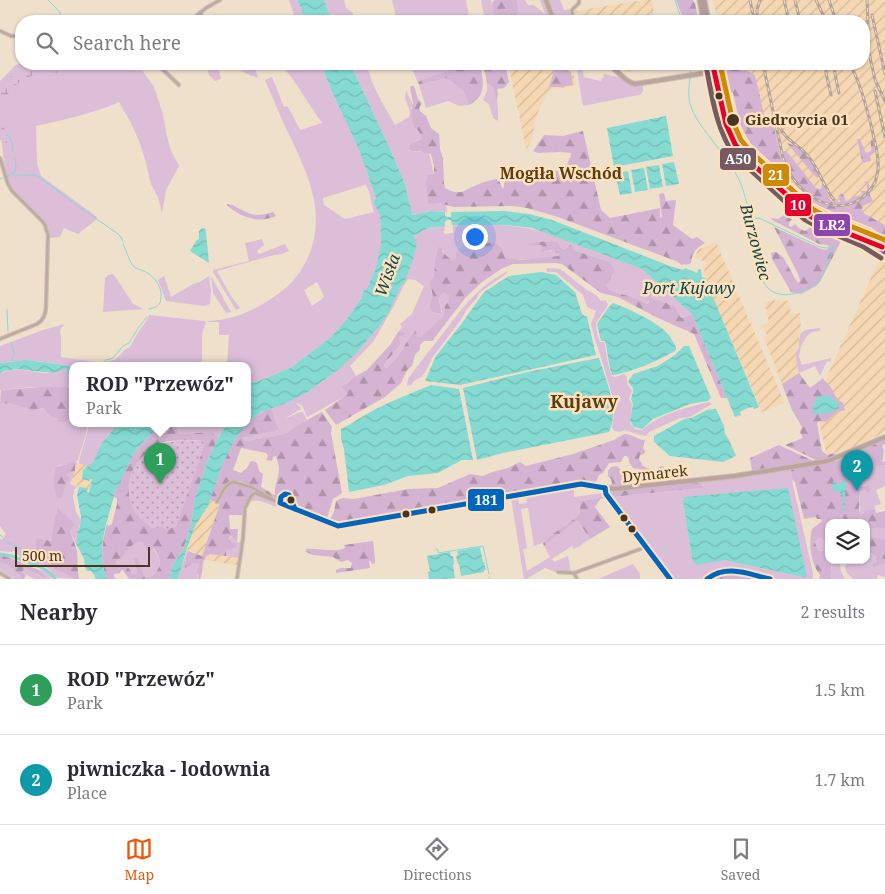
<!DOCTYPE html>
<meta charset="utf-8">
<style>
:root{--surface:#fff;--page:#f2f2f3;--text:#2b2b33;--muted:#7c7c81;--line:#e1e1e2;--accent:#ea580c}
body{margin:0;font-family:"Noto Serif",serif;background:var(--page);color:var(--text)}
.controls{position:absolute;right:15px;bottom:15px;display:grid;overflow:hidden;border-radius:10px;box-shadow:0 1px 4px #0004}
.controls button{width:45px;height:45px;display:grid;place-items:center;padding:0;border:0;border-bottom:1px solid var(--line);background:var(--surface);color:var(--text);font:25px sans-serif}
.scale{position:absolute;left:15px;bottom:12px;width:135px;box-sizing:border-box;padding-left:5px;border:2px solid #48361e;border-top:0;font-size:14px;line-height:18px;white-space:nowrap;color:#48361e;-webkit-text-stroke:4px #fde1be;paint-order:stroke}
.you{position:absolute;left:474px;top:236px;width:18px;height:18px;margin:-12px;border:4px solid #fff;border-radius:50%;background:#1a73e8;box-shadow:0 0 0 8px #1a73e833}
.badge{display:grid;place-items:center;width:32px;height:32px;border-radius:50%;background:var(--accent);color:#fff;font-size:16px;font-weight:700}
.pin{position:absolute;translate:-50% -41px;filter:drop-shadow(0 1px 2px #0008)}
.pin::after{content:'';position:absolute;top:26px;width:18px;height:15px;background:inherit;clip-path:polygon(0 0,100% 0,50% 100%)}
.popup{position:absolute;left:69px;top:362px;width:182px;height:65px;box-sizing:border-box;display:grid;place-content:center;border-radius:10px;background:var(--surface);filter:drop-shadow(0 1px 4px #0005);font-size:16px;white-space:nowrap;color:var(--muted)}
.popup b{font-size:19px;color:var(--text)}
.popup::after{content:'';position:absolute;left:50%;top:100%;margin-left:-10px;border:10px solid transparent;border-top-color:var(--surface)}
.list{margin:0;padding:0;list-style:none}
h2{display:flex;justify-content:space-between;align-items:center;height:65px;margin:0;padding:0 20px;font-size:21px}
h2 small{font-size:16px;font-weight:400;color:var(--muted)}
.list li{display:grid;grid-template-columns:32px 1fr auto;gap:15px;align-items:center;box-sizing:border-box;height:90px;padding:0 20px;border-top:1px solid var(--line)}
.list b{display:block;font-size:19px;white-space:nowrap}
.list p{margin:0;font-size:16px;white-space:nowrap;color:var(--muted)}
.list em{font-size:16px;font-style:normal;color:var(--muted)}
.icon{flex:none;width:28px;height:28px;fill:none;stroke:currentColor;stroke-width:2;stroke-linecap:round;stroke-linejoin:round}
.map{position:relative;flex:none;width:885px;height:579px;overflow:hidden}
.search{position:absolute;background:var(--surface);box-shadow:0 1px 4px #0004;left:15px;right:15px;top:15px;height:55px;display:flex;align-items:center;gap:12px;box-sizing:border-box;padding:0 18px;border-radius:20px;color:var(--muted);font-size:19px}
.sheet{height:245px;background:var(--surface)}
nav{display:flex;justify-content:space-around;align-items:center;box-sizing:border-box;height:70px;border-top:1px solid var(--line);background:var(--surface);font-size:14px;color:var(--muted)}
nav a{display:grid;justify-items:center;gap:2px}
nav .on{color:var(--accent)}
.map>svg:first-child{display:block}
.built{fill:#f5d8b3}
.industrial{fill:url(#industrial-furrows)}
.grass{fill:#dcbed9;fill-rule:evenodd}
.forest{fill:url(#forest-firs);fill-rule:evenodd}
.wetland{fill:url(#wetland-marsh)}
.garden{fill:url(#garden-dots)}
.water{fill:url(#water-waves)}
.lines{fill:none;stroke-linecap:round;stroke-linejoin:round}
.stream{stroke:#85dad2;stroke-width:1}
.river{stroke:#85dad2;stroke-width:3}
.street-casing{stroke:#cbbdac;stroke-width:4.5}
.secondary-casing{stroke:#cbbdac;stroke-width:6}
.primary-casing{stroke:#cbbdac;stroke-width:7}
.street{stroke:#bda7a7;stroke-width:2}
.secondary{stroke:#bca4a2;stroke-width:4}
.primary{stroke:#b49c99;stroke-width:4.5}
.rail-casing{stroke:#b3a39b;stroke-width:3}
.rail{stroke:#fde1be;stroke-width:1;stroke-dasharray:4;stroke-linecap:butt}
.bus-1-casing{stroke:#fde1be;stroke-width:9}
.bus-2-casing{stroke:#fde1be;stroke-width:9}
.bus-3-casing{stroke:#fde1be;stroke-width:9}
.bus-4-casing{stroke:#fde1be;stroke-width:9}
.bus-1{stroke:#0065bd;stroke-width:5}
.bus-2{stroke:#8e44ad;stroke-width:5}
.bus-3{stroke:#755a61;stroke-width:5}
.bus-4{stroke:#ff595e;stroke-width:5}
.tram-1-casing{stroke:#fde1be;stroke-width:9}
.tram-2-casing{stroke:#fde1be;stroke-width:9}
.tram-1{stroke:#cb8a08;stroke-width:5}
.tram-2{stroke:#e4002b;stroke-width:5}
.bus-dot{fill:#48361e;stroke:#fde1be;stroke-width:2}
.labels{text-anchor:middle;stroke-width:5;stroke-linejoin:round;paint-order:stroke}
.stop-label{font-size:15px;font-weight:bold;fill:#48361e;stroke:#fde1be;text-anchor:start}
.street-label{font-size:15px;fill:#48361e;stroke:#fde1be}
.neighbourhood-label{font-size:16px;font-weight:bold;fill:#5c3d0f;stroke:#fde1be}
.water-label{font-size:16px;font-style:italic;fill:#0b4645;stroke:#fde1be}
.quarter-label{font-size:18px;font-weight:bold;fill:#5c3d0f;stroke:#fde1be}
.line-badge{stroke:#fde1be;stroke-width:2}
.badge-label{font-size:14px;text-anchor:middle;font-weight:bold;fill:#fff}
</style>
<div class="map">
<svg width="885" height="579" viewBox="0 0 885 579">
<defs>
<pattern id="industrial-furrows" width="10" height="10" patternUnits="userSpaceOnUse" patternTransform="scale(1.25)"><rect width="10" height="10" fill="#f5d8b3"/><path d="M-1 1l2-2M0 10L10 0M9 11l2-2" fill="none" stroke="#d4ba9a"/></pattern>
<pattern id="forest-firs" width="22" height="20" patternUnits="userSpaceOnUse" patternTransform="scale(1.25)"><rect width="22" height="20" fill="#d4b4d2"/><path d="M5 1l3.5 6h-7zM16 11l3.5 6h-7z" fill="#ae93aa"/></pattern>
<pattern id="wetland-marsh" width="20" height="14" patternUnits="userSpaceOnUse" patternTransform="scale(1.25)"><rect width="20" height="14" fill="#dcbed9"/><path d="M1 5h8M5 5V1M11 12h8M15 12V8" fill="none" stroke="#b49baf"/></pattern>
<pattern id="garden-dots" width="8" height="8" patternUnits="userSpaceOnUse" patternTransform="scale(1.25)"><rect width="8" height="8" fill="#dcbed9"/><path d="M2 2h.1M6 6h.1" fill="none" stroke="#b49baf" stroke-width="1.8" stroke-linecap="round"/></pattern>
<pattern id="water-waves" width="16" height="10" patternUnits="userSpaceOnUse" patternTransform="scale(1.25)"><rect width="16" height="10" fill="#85dad2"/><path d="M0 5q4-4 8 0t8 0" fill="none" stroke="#74bcb4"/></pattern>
</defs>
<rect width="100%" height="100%" fill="#efe0cc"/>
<!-- built -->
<path class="built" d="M736,127l6,12 10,12 59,55 14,8 60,24v2l-61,-24 -14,-8 -61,-57 -12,-18 -3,-5z"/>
<!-- industrial -->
<g class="industrial">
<path d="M645,0h7l3,21h-78l-2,-10z"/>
<path d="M713,0h172v234l-67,-27 -33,-33 -46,-55 -12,-55h137v-43h-146z"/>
<path d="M515,64h57l4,21 -4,2 -20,2 -4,3 -10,20 -4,14 -1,11 -5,10 -2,2 -17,-82z"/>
<path d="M618,64h43l1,2 -39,6 -1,-8z"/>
<path d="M716,242l66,155v4h1l1,2 -22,9 -58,-136v-5l2,-9 -11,-4 3,-8z"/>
<path d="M880,258l5,2v172l-33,16 -25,7 -13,-50z"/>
<path d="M777,300l12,1 2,13 9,-1 1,19 -2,5v11l-4,5 4,20 -17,11 -18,-46 3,-2 -5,-10 7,-4 -5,-20z"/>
<path d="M77,464h4l7,3 -5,3 -1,9 7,2 1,-2h2l-4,14 -1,-1v-4l-8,-1 -9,-3z"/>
<path d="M210,500l10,4 -18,52 -15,-6 9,-27 10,-14z"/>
<path d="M207,554l19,2 13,2 -2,7 -31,-5z"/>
</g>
<!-- grass -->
<g class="grass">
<path d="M289,0h8l5,10v3l3,8h-16l6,-3z"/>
<path d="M324,0h20l2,8 6,4 4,9h-24z"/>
<path d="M392,0h74l4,21h-73z"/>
<path d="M481,0h10l4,21h-10z"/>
<path d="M517,0h8l3,5h6l11,9 -5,-14h5l5,16 -7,5h-23l-5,-6 4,-3z"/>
<path d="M548,0h12l4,10 7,-1 1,12h-17z"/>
<path d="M21,63l117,1 16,23 9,27 3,18 5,19 8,15 -13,24 -4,23 -4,-16 -7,-13 -6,-25 -6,-18 -8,-18 -12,-21c-24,11 -56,18 -83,24l1,37 4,13 56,41 -1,3 -18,14 -14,-6 -4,9 -11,1v-9l-3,-5c-10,-10 -27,-25 -35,-36 -11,-25 -11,-78 -11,-107l16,-16z"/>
<path d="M215,64h38l5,13 -2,1 -1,-2h-4l-13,-7 -19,1 2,9 -6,2 -6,-6 -3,-10z"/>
<path d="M279,64h42l11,28 27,58 17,48 -3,4 7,13 1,31 -1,1 -2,11 -3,12 -8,18 -4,4 -2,7 -15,21 -15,17 -39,30 -28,12 -16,5v-19h-21l2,-30h-10v-13h-11v-1c27,-1 49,-12 70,-27 30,-21 43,-58 36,-94 -6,-28 -19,-53 -31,-78 -6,-14 -12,-28 -18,-42l7,-3 12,30 3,-1 4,6 9,18 22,-7 1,1c-11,-14 -20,-31 -31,-46 -3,-5 -9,-9 -13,-14zM364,183c8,9 6,19 10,29l-29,7 -21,-14 -1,-7 42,-13zM317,282l7,14 -1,2 -11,8 -8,-16z"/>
<path d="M349,64h18c4,22 17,41 28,61l14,-8 1,-5 -5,-14 1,-8 7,15 -2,3 5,22 4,3 2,5c-5,4 -14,2 -13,11l2,2 18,1 5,23 -7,5 1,24 8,-1 10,1 1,8 -16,-1 -18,4 -1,-1 -7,-30 -14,-33 -35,-75z"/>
<path d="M410,64h57l-49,19z"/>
<path d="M576,64h6l2,13 17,4 1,-3 1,1 1,-5 14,3 -6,-7 2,1c11,10 13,16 29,13 0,5 1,9 -4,11l-56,11z"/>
<path d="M722,71l9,43v7l2,6 -1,1h2l9,16 13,14 -1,1c-28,-18 -29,-55 -35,-85z"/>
<path d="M447,78l16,13 6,14 -9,1 -12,-5 -22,7 -7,-23z"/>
<path d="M487,84c12,4 11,25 11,37l-5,-3 -4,-14 -6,-4 4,-9z"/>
<path d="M757,159l48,44 10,8 11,5 53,22 6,3v1l-57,-23 -15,-8 -12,-9 -45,-41z"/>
<path d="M784,196l27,23 50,21 16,10 -1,2 -16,-10 -48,-21 -15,-12 -13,-12z"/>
<path d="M453,225c30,0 61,-2 90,7l99,37 50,45 -10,4 -2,-1 -5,-11 -21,-7 -3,-3 -4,8c-2,-1 -5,-3 -7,-4 -10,-5 -27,-6 -34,-14l3,-7 3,-2 2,-9 -7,-7 -34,-11 -5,-4 -3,3 -4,-1 -6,-7 -15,1 -4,4 5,-1 1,1 1,6c6,-2 10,-2 16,2v2l-2,1c-17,0 -35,5 -52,1l-2,-9 -7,-6c-9,1 -34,0 -39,7 -2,3 -1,5 -1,8l-2,2 -5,-2 -7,-8 -5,4 -2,8v4l-4,26 2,3c-3,6 -3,10 -1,17l7,2 3,-2 -3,-13 3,-5 2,-1 5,3v6c-7,5 -2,11 -7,17l-22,18h-3l-5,-5c-6,13 -15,27 -26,36l-2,-2 1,-3 17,-20 -3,-3v-3l6,-3 -7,-2 4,-5 -2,-3 12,-10 12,-28 -9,-6 -7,-1 -5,8 -8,17 -22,38 -23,24 7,11 -4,1 -7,5 3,11 -42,23 -5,-12 -9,-3v1h3l4,4 1,2 -17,10 16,-7h3l4,8 -23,14 -38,7 -5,-3 38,-8 -8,-22 37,-16 31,-23 21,-20 11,-13 42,-100 15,-8 17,-2 -1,2 1,2 -2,2 2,2 8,-1z"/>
<path d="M262,239l2,6 -7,6 2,3 26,-10 4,7 -7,3 -12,2 -53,15 14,25 9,12 -4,2 -23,-38v-2l36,-9 -4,-18z"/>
<path d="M548,268l12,1 27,21 9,5 5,6 5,-1 2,5 -12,18 1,11 3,8h4c3,12 3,23 8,34l3,1 9,-3 3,4v5l5,8 -3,8 3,5 -2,19 5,6 7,1c16,-15 45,-23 67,-28l3,2 -22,13 -10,1 -31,14 -3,4 -6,-1 -16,-5 -4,2 -5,-1 -3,-3 2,-15v-11l-14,-48 -4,-11 -5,-19 5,-13 -9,-4 -4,-12 -27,-23h-9l-1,-3z"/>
<path d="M508,271l-2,3 -27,19 -2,5 -10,11 -7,12 -28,37 -6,13 -5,6 -7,4 -3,4 -4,1 1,-7c11,-16 24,-31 36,-47 20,-26 34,-46 64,-61z"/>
<path d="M113,274l4,5 16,25 11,5 -41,3 2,-34 3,-3z"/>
<path d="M164,276l7,21 22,-13 7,-2 9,-6 2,15 -1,13 -6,2 -38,-5 -8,-21z"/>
<path d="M211,276l20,36 -5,1 -13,-20z"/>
<path d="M149,315l56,6 1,1 -4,12v31h-99c4,-5 6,-3 11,-5 7,-4 9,-11 16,-13l7,-13 11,-16z"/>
<path d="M65,324l-4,4 -1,5 1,3v21l34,5 1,3h-24v2c-23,-5 -48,-9 -72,-4v-17l43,-16z"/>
<path d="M820,328v3l-8,1 -5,4 -6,10 -2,11 3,8 29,-7 -1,4 -3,-1 -7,15 -5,-10 -16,7 -4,-20 4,-5c0,-19 3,-18 21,-20z"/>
<path d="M64,368h2l2,7 4,5v8l-3,-2 -7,1h-29l-33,3v-16c14,-9 30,-2 45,-1 6,1 13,-2 19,-5z"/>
<path d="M2,403c3,1 6,0 10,1 5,1 8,4 14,3l6,5 7,-3 4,-1 7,8 7,2 -1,4 14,-2v3h18l-2,11 -8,26 -3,2 2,1 -2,6v-6l-18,3c-6,8 -3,17 -2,26l7,5 5,-16 -2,-7 10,-3 -5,13 7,3 -3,3 -1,7 3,15 5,8 -3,11 -2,13 -17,-36 -5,13 -3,20 -15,-3 8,15 10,16 21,10c-6,0 -17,-2 -22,0l-2,-2 -1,2h-16l-12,-7 3,-4 18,9 2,-2 -6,-6 5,1 7,6 1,-4 -8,-7 -13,-2 -8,-4 -10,-9v2h-1l-12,-1v-12h3l1,-1 1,-5 -5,-7v-122z"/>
<path d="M89,423h29l-11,13 -14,26 -5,5 -7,-3h-2v-3l9,-31z"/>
<path d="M172,423h56l-10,15 -5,-6 -34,2 -2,-6z"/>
<path d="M866,458l6,2 5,7 8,-2v21l-9,4 5,14 -7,2 1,3 -12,3 -1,3 -2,-1v-21l3,-3 4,2 4,-2 -1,-3 -5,-2 -6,2c-2,-11 -4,-22 7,-29z"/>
<path d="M791,469l2,16 20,88v6h-35l-47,-10 -16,3 -9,7h-33l-63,-82 92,-9 -2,-6zM684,497l123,81 -83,-18 -32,-1 -9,-58z"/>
<path d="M581,485l19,3 7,10 -27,3v12l-11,10 -19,13 -5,6 -11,4 -6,-38 -7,1 6,39 -4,1 4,22 23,-14 -6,-11 31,-24 3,-1 12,18 -8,5v1l-8,4 -2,-3 -20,13 2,3 14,-6 3,16h-13v1l-13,-5 -17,10v1h-4l-13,-81 7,-2 1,8 8,-1 -1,-8 48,-8zM574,488l28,2 1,3 -29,4z"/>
<path d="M255,494l47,19 -1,2c-5,-2 -10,-5 -15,-7 -2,0 -7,0 -9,-1 -10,-3 -17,-9 -28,-5l3,-7z"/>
<path d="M866,528h19v11l-19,-3z"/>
<path d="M230,536l7,6h5l-3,16 -13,-2v-5l3,-1 1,-8z"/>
<path d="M821,538l5,5h3v17h10l2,11 4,8h-15l2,-8v-4l-7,-5 -3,-12h-4l-3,-9 2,-2z"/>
<path d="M140,542l3,1 3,5h7c8,11 10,18 -1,28l-6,1 -2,-2 -6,-16 -3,4 2,9 -2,2 -3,-1 -5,-7 -9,-2 -2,-2 1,-2 5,-2c4,-7 10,-15 18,-16z"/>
<path d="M187,550l1,1 -2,7 -1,10 6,-2 2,-3 6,1 -2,11 3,4h-22z"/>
<path d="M873,553l4,4 4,7 4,-1v14l-7,-2 -1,4h-24l-7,-7 -1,-6 3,-3 -2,-3h20v-5z"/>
<path d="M0,562l7,3 8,4 -1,2 7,5v3h-6l-15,-9z"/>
<path d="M633,564l7,10v5h-42z"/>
</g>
<!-- forest -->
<g class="forest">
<path d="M495,0h22l2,13 -3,2 4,6h-25l-3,-16 1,-4z"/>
<path d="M676,0h17l2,4 4,17h-15z"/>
<path d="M467,64h13c3,16 8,32 -11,41l-6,-14 -16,-13 -28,7 -1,-3z"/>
<path d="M483,64h14l8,3 1,1 3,14 -5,6 -7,1 1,5 -2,8c0,-7 -1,-16 -9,-18z"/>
<path d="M729,64h14l1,5 11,6 10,44 -13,2v2l20,-4c3,13 6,26 9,38 1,5 2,11 4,15 2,6 9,10 13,15 22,21 48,28 71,6l4,8 -10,5 -1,3 1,4 22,12v12l-57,-22 -11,-5 -11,-8 -48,-45 2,-2v-2l-11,-11 -9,-18 -7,-31 -4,-2v1l2,1 1,3h-2l7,29h1l-2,1 -1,-2 -12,-53 7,-6z"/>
<path d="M555,67l16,5 2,13 -13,2h-11z"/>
<path d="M411,86h3l4,13 4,4 -3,5 1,3 6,5 5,12 8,6 1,15 3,10 1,25 1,4c16,9 19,2 34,-4 6,-3 13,-4 19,-5l5,10 3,-11 23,-7 -1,10 37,-13c2,-4 6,-11 6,-15l-11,-1 -22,1 -5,-2 11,-16 19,1 20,-5 18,79 9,8 50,-10v9l2,1 -3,-24 5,-1 2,8 10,-1 -3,25 19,14 5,-2 8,6c-9,5 -13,9 -14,20l-5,2 -1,-1 -3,1 -6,-4 -121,-45 -28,-8 -13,-2 -60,1 -15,-4 -11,1 -2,-22 1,-5 2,-2h5v-9l-3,-12 -12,-3h-8l-2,-2c-1,-9 8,-6 13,-11l-2,-5 -5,-5 -2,-4 -2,-13 2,-8 -3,-15z"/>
<path d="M857,139h3l5,12 2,2 4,-2c1,-3 -1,-7 0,-11l2,1 2,11 -5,4 1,5 -8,2 -1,-2z"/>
<path d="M787,143c16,4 26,20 33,33l-3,2 -4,-4z"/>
<path d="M785,151l3,2 28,35 5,1 1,-5h1l8,17 3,1h6l-1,-7 2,-2 3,3 2,5 6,-2v-2l10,-2 -1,-4h4l2,-1v-4l-3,-4 3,-1c4,5 3,8 -2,13 -19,18 -40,12 -59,-3 -12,-11 -21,-22 -23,-39z"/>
<path d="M227,204c6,0 10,4 15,6 10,6 20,6 31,2l3,4c-17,8 -35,1 -48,-10z"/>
<path d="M784,215l2,2 6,2 -3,4v3l2,1 4,-3 5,5 5,2 3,-2 4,-6 2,-1 28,12 -3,4 1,5 -20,39 -4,4 -15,8 -10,-2 -19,-33 -1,-6 5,-1 7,5 13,23 2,3 2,-2 -2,-7 -24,-47 47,22 5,1 4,-3 -3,-2 -8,-1 -47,-24 -1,-2 7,1z"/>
<path d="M553,241l4,1 4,6 4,1 5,-4 2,1 1,4 34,11c15,11 3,14 -1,25 7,8 24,9 34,14 2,1 5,3 7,4l2,-2 -2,-4v-2l2,-1 5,4 21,7 5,11 2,1 10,-4 35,84h-6l-27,-64 -36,-16 -40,-21 -17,-4 -39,-29 -7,-1 -42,1 -12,5 -19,13 -16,15 -33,43 -3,1h-6l-4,4v4l-5,6 -3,11 -5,4 -6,13 -16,14 -49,28 -11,-15 23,-16 -6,-7 11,-9 14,-8 23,-25 8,-13h5l2,2v1l-6,2v3l3,3 -17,20 -1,3 2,2c13,-10 20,-25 28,-38l2,1 1,6h3l23,-20c3,-6 -1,-11 6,-15v-6l-5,-3 -2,1 -3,5 2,10v5l-9,-2c-3,-6 -2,-11 1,-17 -1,-1 -3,-11 -3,-13 6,-7 4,-13 5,-22 1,-4 3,-8 3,-13l4,1v3l7,7 5,2 2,-2c0,-3 -1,-5 1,-8 5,-7 31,-7 39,-7l7,6 2,9c5,1 10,0 15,2l39,-4v-2l-8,-4 -8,2 -2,-1 1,-5 -1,-1 -7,1 -4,-2c7,-3 16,-2 23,-3z"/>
<path d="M799,373l11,15 13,-10c1,3 4,5 6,7 5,6 6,14 14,18l2,7 -8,2 -11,10 -7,-1 -2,2 5,28 5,4 8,-2 1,5 -16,4 -35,-17 18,-7 -3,-6 2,-5 -10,-17 -10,-26z"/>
<path d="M66,386l6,2v35h-2v-3h-2l-1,2h-11l1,-4 -7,-2 -7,-8 -4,1 -7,3 -6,-5c-7,1 -8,-2 -14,-3 -4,-1 -6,0 -10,-1l-2,1 1,-14 40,-3h21z"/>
<path d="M271,408l8,22 -37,8 4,3 38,-7 23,-14 15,-8 10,15 -1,6 11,60 -9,6 -6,19v3l-30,-12c-3,-8 -5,-20 -16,-14l-2,7 -23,-14 -16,-7h-3v2l18,7 -7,9 1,3 -5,13h-15l1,14h8l-1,13 -6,-6h-1l-1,3 2,1v2l5,2v3l-10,4v5l-19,-2 -2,6h-1c-2,6 -1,13 -4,19l-3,-6 2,-9 -6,-1 -2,3 -6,2 1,-10 2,-7 14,5 18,-52 -10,-4c12,-35 24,-78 61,-92zM241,448l25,5 2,3 -2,4 6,1 1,-4 3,-1c1,4 3,8 3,13 0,9 -5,16 -4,26h-1l-13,-8 2,-13 -4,-3 -2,-8 -5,-2 -2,1 -3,6 -6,5 -8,-3z"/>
<path d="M169,423h3l5,5 2,6 34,-2 5,6 -10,22 -13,37 -4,28 -8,25 -10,14 -4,15h-40l-6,-9 -2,1 -1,2 -6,1v3l2,2h-9c-8,-18 -5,-37 0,-55l2,2 3,-2 5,-20v-6l-3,-1c0,-7 3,-11 7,-19 12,-25 22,-42 48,-55zM205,441l-29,85 -10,3 -36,-29c-2,-21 0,-31 16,-45 4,-4 8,-8 12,-11 10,-5 35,-3 47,-3zM140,542l3,1 4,8h3l1,-2 3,-1c7,11 9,18 -2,28l-6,1 -2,-2 -6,-16 -2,-2 -2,2 3,13 -2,2 -3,-1 -5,-7 -9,-2 -2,-1 1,-3 5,-2c4,-7 10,-15 18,-16z"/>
<path d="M624,434c9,0 12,5 21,6l-2,8 2,3 -1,3 -4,1 -1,4 4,7 10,5 4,-2 2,-2 4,-1c4,5 4,9 -1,13 -8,-2 -14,1 -18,-9l-11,-2 -4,-6v-3l-2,-3h-3l-3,6 -12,1 -6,10 -4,2 -3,7c-7,2 -13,-2 -19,-1l-101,20 -137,23 -9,-5 4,-7 2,-11 6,-3 12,1 54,-10 30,-1 32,-14 13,2 9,-4 16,-4 12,-6 6,4 47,-12 41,-14z"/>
<path d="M885,438v6l-3,2 2,5 -2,11 3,-1v4l-8,2 -5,-7 -6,-2c-11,7 -9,17 -7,29l9,-2 3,4 -3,4 -4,-3 -4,2 -1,17 1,5 2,1 2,-4 11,-2 1,4 9,-2v17h-19v-5h-22v-4l-2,-1 -3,5h-10v20h-3l-5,-5 -4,1 -2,3 3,8 6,1 2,6 -1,5 6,4 1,5 -2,8h-11l1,-4c-9,-11 -12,-31 -8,-46l10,-8 -1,-2h-4l-1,-2 -12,2 -9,-37 -3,-3 -1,-10 45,-8z"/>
<path d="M779,445l37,17 -64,9 -2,-13z"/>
<path d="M75,462v9l-9,3 3,3v3l-2,2 -5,15 -3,2c-7,-8 -7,-23 -3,-32z"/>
<path d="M617,466l4,4 14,6 -4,3 2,4c7,1 13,-1 20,-1v2l-38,4 -6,-1 1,-2 2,-1 -1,-5 -3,-3v-5l3,-4z"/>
<path d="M700,482l3,6 -93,9 -4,-6h7z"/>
<path d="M601,498l-6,9 15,20 -20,12 -12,-18 -3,1 -31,24 -1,-3 2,-1 5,-6 19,-13 11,-10v-12z"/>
<path d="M58,508l16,16 -4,7 7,19 1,22 1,7h-4l-21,-10 -10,-16 -8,-2v-13l15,3 3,-20z"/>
<path d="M866,536l19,3v24l-11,4 -1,-3 4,-2 -1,-3 1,-2 -3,-2 -2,-2 -6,2z"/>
<path d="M373,541l2,18v4l-3,1 -1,-3h-2l1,7 -34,5v-3l5,-2h10l1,-5 -4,-3 -7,2 -8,-5 -20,-2 -7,-3v-3c11,-1 31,4 39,-1l-1,-3z"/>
<path d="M0,555c10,3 15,4 24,9 10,5 15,3 22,13h-3l-18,-9 -3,4 4,3 -2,4h-3v-3l-7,-5v-2l-7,-4 -7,-3z"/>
<path d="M728,573h8l27,6h-54c6,-5 12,-5 19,-6z"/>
</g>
<!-- wetland -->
<path class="wetland" d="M35,64h23l-1,1 2,7 -12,3 -11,-1 -12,5 -11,8 -8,11 -4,12 6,33 -4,-1 -3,-2v-53c13,-15 17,-16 35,-23z"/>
<!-- garden -->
<path class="garden" d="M206,441l-30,85 -9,4 -3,-3 -12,1c-7,-5 -14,-11 -19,-19 -11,-22 1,-52 23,-63 14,-7 34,-5 50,-5z"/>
<!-- water -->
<g class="water">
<path d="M297,0h27l8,21h-27l-3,-8v-3z"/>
<path d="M321,64h28l7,12 35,75 14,33 7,30 1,1 18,-4 14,1v4l2,1h4v-5l53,-1 25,3 23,6 118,46 13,4 2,-2 12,5 2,-4 2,1 1,7 3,1 54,129 -5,2 -1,-2c-3,0 -11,3 -13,5l1,3 -6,2 -43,-103 -50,-45 -110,-41 -26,-3h-54l-1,-5h-4l-2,2v4l-17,2 -15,8 4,6 -4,18 -9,23 -3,2 -12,27 -9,13 -20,24 -11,11 -10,9 -31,23 -24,12 -23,8 -13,11 -13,16 -13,27 -14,40 -13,20 -8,22 -9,31h-9l4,-15 10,-14 8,-25 4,-28 13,-37 10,-22 10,-15h20v-39l16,-5 28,-12 39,-30 15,-17 15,-21 2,-7 4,-4 8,-18 3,-12 2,-11 1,-2 -1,-30 -7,-13 3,-4 -17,-48 -27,-58z"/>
<path d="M666,116l7,40 -59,11 -7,-39z"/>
<path d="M674,162l5,22 -13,2 -4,-22z"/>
<path d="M659,165l4,22 -13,2 -4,-22z"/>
<path d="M644,168l4,22 -13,2 -4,-22z"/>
<path d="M628,171l4,22 -12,2 -5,-22z"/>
<path d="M202,228l3,1 1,3 3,31 -19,-12 6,-10 3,-2v-8z"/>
<path d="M541,272l15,3 19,17 7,22 5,3 9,38 -136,30 -35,-4 11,-25 26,-33 22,-31 25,-16z"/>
<path d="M613,303c12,4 44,19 52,28 5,4 8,11 11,16v3c-12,9 -49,24 -64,25 -4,-11 -4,-23 -7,-34h-4l-4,-17 11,-16z"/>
<path d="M684,346h5l22,52 -3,3 -18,3 -37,15 -11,10 -8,-2 -4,-6 3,-17 -2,-5 2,-7v-4l-5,-6 5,-8 25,-8 17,-11z"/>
<path d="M599,358c7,23 21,51 10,74l-106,21 -26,7 -14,-72 64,-16z"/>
<path d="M26,360l31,4 15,3v13l-4,-5 -2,-7 -13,5 -36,-4 -13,2 -4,3v-11z"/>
<path d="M431,385l28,4 14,71h-11l-24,13 -30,3 -24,9 -35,7 -5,-43 -3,-10v-10c12,-6 23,-14 35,-20 17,-9 36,-16 55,-24z"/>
<path d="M829,395l8,7 2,5v2l-12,4 -13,1c-3,-5 0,-12 3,-17z"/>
<path d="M714,409h2l8,17 1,8 4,6 7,16 -13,6 -53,-6 -16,-14v-6l30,-17 7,-1 16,-8z"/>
<path d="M118,423h51c-30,15 -39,35 -51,65l-3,1 -1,7c-7,27 -19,55 -7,83h-12v-3l-4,-5h-4c-3,-5 -2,-7 -3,-12 -2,-5 -5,-10 -8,-15l2,-13 2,-5 1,-9 -4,-22 2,-8 9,1 -1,4 2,1 3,-14h-2l-1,2 -7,-2 1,-9 10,-8 9,-19z"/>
<path d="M834,480l3,5h2l5,-5 2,1 -2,32 -2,-2 2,-14 -5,-5 -5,-1c-3,-4 -2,-6 0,-11z"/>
<path d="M788,488l19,90 -83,-18 -28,5 -4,-6 -9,-58 1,-4z"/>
<path d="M480,547l3,15h1l2,8h-2v2l-23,4 -2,-12h-1l-2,-8 2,-1 -1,-4z"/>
<path d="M450,552l1,4h2l1,8 -1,1 2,13 -8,1h-18l-1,-7 2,-1 -3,-15z"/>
</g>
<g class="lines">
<!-- stream -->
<g class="stream">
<path d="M48,0l12,12 1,9"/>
<path d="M675,0l7,21"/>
<path d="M690,73l1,-9"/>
<path d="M690,77c-1,9 -2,18 0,27 7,23 34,47 46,70 6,9 8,21 12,32 3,10 7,19 10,29 3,14 1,32 5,45 6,17 26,17 39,11 5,-2 10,-4 14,-7 7,-7 15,-28 18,-38l-8,2 -6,-1 -61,-29 -7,1"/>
<path d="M6,135h2l3,5 2,11"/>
<path d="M17,175h19l26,19"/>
<path d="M7,176l8,-4 1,-6 -1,-7"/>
<path d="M0,179l3,-1"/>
<path d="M63,195l26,19"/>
<path d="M91,215l27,19 3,3 2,5"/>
<path d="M123,244c3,6 6,16 10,22 3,3 7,3 11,5 9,4 18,15 17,25 0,10 -4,11 -12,13"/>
<path d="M7,310l1,22"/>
<path d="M11,343l3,10 -2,8"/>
<path d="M95,365l7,-1c3,-5 5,-4 11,-6l10,-12 6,-3 9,-15 9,-11"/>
<path d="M0,535l10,9 26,11 2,2v10"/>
<path d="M436,549l2,1v3l45,-7 6,28"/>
<path d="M723,573l2,6"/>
<path d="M489,577l1,2"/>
</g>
<!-- river -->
<path class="river" d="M0,554l12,2 31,12 7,5 5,6"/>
<!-- street casing -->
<g class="street-casing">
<g id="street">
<path d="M200,13l6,8"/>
<path d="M190,21l16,-13 14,-8"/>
<path d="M573,21l-1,-11 7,-7v-3"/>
<path d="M0,31l11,5h10"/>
<path d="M157,64l22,21"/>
<path d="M0,158l8,26 4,7 30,30 3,4 3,10 -2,71c0,7 -2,14 -9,18l-37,15"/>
<path d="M217,502c4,-7 7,-17 16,-20l18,5 21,12"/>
<path d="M558,572l16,1 72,-26"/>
<path d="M0,573l10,6"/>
<path d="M574,573l3,6"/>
<path d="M237,579l6,-41 2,-30 6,-12 4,-3 83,33 243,-42 24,4"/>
<path d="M707,579c16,-16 44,-4 63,0"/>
</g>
</g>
<!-- secondary casing -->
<g class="secondary-casing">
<g id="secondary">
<path d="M546,0l8,21"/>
<path d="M597,64c6,1 12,1 17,5 7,5 11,13 21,15l83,-13"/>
<path d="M670,579l-64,-85 -1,-6 9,1 121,-13 93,-15 57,-24"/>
</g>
</g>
<!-- primary casing -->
<g class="primary-casing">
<g id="primary">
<path d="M700,0l4,21"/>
<path d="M704,0l4,21"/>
<path d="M713,64c6,29 9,63 28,87l67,62 15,8 43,18 19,13"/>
<path d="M864,235l21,11"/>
</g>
</g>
<!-- street -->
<use href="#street" class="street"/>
<!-- secondary -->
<use href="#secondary" class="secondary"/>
<!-- primary -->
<use href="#primary" class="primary"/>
<!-- rail casing -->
<g class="rail-casing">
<g id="rail">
<path d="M750,0l4,19"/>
<path d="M784,0l5,21"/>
<path d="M795,0l5,21"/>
<path d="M816,0l10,21"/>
<path d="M829,0l7,21"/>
<path d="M867,0l1,24v24l7,32 10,21"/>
<path d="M872,15l13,59"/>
<path d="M757,21v-11l3,-10"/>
<path d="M763,64l20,94c8,29 43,59 74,43 8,-4 14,-11 18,-19 2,-6 4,-12 3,-19 0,-11 -4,-23 -6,-34 -6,-23 -11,-44 -22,-65"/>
<path d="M826,64v9l5,22"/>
<path d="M833,64l6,29"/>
<path d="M841,64l1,5"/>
<path d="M875,91l10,46"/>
<path d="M779,126c8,16 18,17 28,29 12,13 16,31 27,45"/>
</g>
</g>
<!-- rail -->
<use href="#rail" class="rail"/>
<!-- bus-1 casing -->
<g class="bus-1-casing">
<g id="bus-1">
<path d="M605,488l1,6 64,85"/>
<path d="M285,494l4,1 6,14 -15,-6 1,-6z"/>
<path d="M295,509l43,17 243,-42 24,4"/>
<path d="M707,579c20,-15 41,-5 63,0"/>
</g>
</g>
<!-- bus-2 casing -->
<g class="bus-2-casing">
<path id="bus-2" d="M713,64c6,31 10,61 28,87l67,62 15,8 43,18 19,13"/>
</g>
<!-- bus-3 casing -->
<g class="bus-3-casing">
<path id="bus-3" d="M706,65c6,32 10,64 29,91l69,63 16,9 42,18 19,12"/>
</g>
<!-- bus-4 casing -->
<g class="bus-4-casing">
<path id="bus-4" d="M721,64c5,29 9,57 26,82l65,61 14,7 44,18 15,11"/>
</g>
<!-- bus-1 -->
<use href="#bus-1" class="bus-1"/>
<!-- bus-2 -->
<use href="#bus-2" class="bus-2"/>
<!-- bus-3 -->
<use href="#bus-3" class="bus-3"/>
<!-- bus-4 -->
<use href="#bus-4" class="bus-4"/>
<!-- tram-1 casing -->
<g class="tram-1-casing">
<path id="tram-1" d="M720,64l13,58 8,18 10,12 63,58 11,6 60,24"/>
</g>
<!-- tram-2 casing -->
<g class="tram-2-casing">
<path id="tram-2" d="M713,66l13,58 9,20 11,14 64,58 12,7 60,24"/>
</g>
<!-- tram-1 -->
<use href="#tram-1" class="tram-1"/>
<!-- tram-2 -->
<use href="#tram-2" class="tram-2"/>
</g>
<!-- markers -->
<g class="bus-dot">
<circle cx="719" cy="96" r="4.5"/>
<circle cx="733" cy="120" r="7"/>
<circle cx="291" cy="500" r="4.5"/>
<circle cx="432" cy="510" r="4.5"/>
<circle cx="406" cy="514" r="4.5"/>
<circle cx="624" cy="518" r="4.5"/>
<circle cx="632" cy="529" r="4.5"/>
</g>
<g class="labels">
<!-- stop labels -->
<g class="stop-label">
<text x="745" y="125">Giedroycia 01</text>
</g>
<!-- street labels -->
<g class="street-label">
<text transform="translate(655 474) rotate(-6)" y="5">Dymarek</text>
</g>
<!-- neighbourhood labels -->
<g class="neighbourhood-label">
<text x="561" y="179">Mogiła Wschód</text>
</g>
<!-- water labels -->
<g class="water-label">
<text transform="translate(756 242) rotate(75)" y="6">Burzowiec</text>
<text transform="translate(387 275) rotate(-70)" y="6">Wisła</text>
<text x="689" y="294">Port Kujawy</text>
</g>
<!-- quarter labels -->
<g class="quarter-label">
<text x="584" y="408">Kujawy</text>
</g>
</g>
<g class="line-badge">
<rect x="719" y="147" width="38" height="24" rx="5" fill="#755a61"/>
<rect x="762" y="163" width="28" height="24" rx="5" fill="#cb8a08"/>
<rect x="784" y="193" width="28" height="24" rx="5" fill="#e4002b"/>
<rect x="813" y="213" width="38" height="24" rx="5" fill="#8e44ad"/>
<rect x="467" y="488" width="38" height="24" rx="5" fill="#0065bd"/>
</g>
<g class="badge-label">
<text x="738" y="164">A50</text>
<text x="776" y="180">21</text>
<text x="798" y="210">10</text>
<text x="832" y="230">LR2</text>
<text x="486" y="505">181</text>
</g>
</svg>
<div class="controls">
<button><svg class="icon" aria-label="layers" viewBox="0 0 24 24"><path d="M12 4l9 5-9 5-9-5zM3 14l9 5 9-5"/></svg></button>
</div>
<div class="scale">500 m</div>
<div class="you"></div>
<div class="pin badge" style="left:160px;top:484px;background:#2e9e5b">1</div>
<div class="popup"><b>ROD &quot;Przewóz&quot;</b>Park</div>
<div class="pin badge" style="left:857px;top:491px;background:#0f9aa8">2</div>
<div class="search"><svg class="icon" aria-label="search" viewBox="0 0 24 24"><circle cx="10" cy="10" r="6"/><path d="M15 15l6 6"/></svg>Search here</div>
</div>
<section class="sheet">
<h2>Nearby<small>2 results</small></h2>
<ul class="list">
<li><span class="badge" style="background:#2e9e5b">1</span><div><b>ROD &quot;Przewóz&quot;</b><p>Park</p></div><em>1.5 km</em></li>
<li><span class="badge" style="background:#0f9aa8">2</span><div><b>piwniczka - lodownia</b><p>Place</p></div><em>1.7 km</em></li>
</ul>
</section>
<nav>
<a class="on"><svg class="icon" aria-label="map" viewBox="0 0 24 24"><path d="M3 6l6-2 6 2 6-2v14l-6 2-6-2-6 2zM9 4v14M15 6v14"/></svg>Map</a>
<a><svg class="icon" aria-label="directions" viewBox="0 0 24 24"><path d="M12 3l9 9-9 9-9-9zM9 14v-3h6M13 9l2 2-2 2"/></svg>Directions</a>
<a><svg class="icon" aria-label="saved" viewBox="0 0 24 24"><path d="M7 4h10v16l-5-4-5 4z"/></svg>Saved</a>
</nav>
